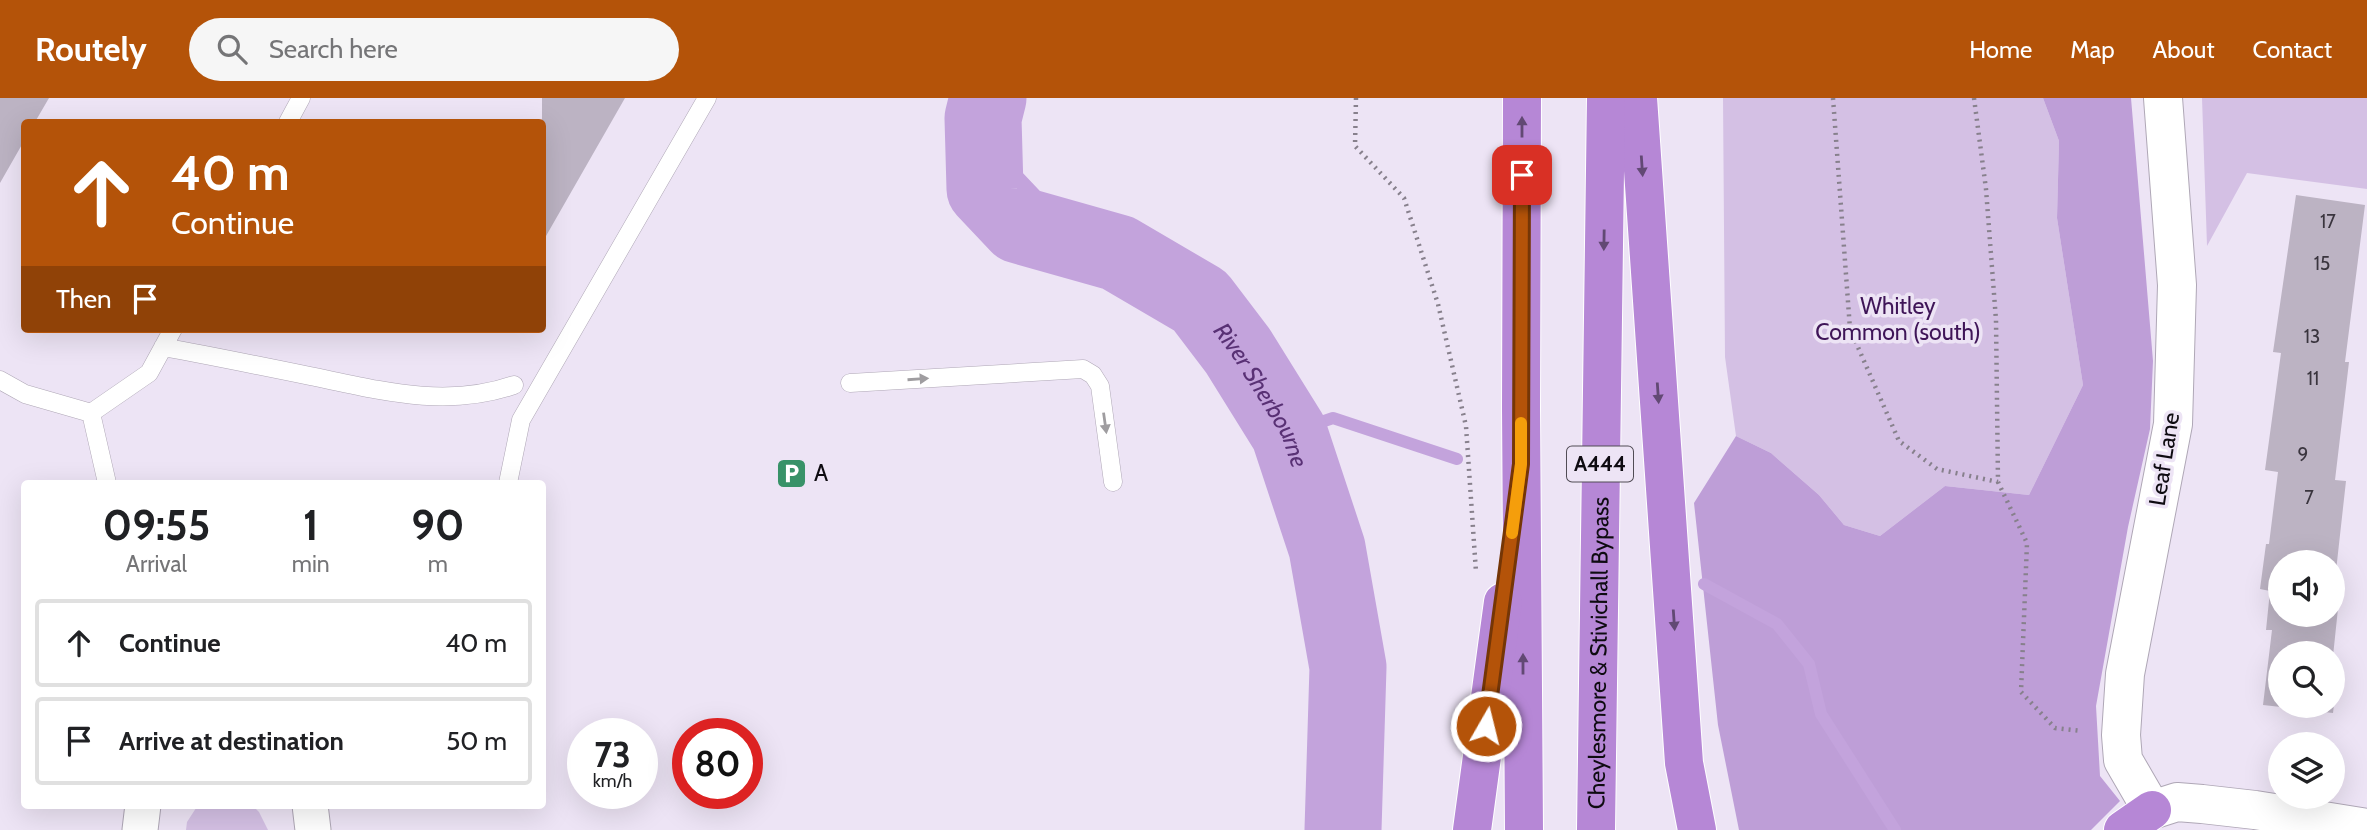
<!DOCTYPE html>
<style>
:root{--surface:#fff;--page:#f6f6f6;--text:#202124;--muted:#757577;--line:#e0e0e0;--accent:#b45309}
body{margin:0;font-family:Cabin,sans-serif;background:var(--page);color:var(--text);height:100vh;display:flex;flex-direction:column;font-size:26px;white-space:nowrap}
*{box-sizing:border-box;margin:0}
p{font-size:23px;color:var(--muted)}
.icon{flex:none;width:38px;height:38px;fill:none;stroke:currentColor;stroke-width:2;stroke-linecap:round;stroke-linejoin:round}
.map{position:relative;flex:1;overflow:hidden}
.details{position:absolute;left:21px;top:382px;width:525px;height:329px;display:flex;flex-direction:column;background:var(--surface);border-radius:7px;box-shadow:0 7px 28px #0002}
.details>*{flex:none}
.top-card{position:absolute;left:21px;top:21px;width:525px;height:214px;border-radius:7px;box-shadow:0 7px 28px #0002;background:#b45309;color:#fff;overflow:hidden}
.buttons{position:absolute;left:2268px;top:452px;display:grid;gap:14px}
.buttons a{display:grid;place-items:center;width:77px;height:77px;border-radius:50%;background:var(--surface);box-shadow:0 7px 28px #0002;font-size:35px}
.speed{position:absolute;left:567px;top:620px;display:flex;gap:14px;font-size:35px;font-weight:700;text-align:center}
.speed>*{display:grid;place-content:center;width:91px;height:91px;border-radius:50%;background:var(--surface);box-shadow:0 7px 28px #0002;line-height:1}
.speed small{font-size:18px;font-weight:400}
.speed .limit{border:10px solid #d22;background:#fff;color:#111}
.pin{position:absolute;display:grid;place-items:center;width:60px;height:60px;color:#fff;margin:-30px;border-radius:14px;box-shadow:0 4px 10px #0006}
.me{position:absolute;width:77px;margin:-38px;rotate:8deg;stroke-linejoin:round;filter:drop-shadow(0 0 5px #0008)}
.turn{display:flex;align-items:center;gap:24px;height:147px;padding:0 35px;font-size:32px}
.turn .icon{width:91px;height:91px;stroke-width:2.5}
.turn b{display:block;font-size:49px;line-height:60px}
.then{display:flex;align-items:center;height:66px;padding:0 35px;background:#0003;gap:14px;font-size:26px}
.eta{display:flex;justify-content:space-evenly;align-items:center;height:119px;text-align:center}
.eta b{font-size:42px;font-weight:700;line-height:49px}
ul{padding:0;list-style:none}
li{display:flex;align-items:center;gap:21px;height:88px;margin:0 14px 10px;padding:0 21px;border:4px solid var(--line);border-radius:7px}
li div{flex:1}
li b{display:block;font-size:26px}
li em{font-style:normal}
header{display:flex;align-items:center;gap:42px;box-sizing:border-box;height:98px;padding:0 35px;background:var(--accent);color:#fff}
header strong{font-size:33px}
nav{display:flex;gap:38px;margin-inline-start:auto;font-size:24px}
.search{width:490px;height:63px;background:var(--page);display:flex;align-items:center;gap:18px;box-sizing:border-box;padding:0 24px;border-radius:38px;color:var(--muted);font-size:26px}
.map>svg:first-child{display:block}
.green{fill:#d4c0e4}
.forest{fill:#be9ed7}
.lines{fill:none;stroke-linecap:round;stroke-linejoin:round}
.stream{stroke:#c3a3dc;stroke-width:12}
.river{stroke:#c3a3dc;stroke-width:77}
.building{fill:#bcb3c3;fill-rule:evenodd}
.service-casing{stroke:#afa7b6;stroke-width:19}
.minor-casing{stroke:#afa7b6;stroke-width:37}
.tertiary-casing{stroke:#afa7b6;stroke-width:40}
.trunk-casing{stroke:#fff;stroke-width:40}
.path{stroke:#87808c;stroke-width:4.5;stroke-dasharray:2 5;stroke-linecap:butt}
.service{stroke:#fff;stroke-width:18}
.minor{stroke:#fff;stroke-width:35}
.tertiary{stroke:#fff;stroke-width:38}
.trunk{stroke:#b687d6;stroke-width:38}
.oneway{fill:#624974}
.oneway2{fill:#9f9da0}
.route-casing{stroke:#753606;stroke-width:18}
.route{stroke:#b45309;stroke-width:12}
.slow{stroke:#f59e0b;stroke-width:12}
.labels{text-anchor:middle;stroke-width:7;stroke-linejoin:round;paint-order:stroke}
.number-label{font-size:19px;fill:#3a353e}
.shield{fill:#ede4f5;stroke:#514c55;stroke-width:2}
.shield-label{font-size:21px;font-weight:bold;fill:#0e0b11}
.park-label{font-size:23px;fill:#3f1558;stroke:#ede4f5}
.street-label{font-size:23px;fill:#0e0b11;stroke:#ede4f5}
.poi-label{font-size:23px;fill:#0e0b11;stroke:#ede4f5;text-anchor:start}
.water-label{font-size:24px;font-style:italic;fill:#593175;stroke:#ede4f5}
</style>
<header>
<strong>Routely</strong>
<div class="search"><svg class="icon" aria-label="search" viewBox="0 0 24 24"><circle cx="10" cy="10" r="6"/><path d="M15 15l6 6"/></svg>Search here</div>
<nav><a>Home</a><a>Map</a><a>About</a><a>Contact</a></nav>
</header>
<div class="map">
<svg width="2367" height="732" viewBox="0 0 2367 732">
<rect width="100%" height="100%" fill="#ede4f5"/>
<path class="green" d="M1723,0H2043L2059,43L2057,120L2083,287L2029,397L1945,388L1880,438L1844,427L1819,397L1771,355L1736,338L1725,259Z
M2202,0H2367V91L2247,75L2207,148Z
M198,707H252L259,714L268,732H186L187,724Z"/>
<path class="forest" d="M2043,0H2131L2153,263L2150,331L2128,429L2096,608L2100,678L2120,703L2091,732H1739L1718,627L1694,405L1736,338L1771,355L1819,397L1844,427L1880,438L1945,388L2029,397L2083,287L2057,120L2059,43Z"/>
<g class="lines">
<path class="stream" d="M1289,335L1333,320L1457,361
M1704,486L1777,526L1809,566L1821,616L1895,732"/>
<path class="river" id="s1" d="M988,0L983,20L985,91L1019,127L1118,155L1200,203L1238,253L1289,335L1327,450L1348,569L1343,732"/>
</g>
<path class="building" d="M0,0H49L35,24H24V43L0,85Z
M542,0H625L542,145Z
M2296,97L2365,107L2345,264H2349L2335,382L2346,383L2333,500L2339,501L2333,558V555H2280V607H2333V573L2338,574L2333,615L2263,607L2272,532H2266L2270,493L2260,491L2266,446H2269L2278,374L2265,372L2281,255L2273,254ZM2280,464H2333V516H2280Z"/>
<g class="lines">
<defs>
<path id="service" d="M288,24L301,0
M163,249C212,258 261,268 310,278C378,292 446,311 514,287
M0,282L25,296L91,315
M850,285L1083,271L1093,277L1100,288L1113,384
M91,315L149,275L173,231
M91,315L107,385
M508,385L521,322L707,0"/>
<path id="minor" d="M310,707L313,732
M140,732L143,707"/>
<path id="tertiary" d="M2163,0L2177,187L2173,326L2125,576L2121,637L2123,662L2152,712L2177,704L2202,706L2255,712L2367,730"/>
<g id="trunk">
<path d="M1522,0L1521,310L1524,732"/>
<path d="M1638,0L1684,665L1697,732"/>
<path d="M1472,732L1503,504"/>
<path id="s2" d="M1596,732L1606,0"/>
<path d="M2123,732L2152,712"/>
</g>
</defs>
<use href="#service" class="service-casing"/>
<use href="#minor" class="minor-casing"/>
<use href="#tertiary" class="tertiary-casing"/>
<use href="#trunk" class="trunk-casing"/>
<path class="path" d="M1356,0L1355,48L1404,100L1438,206L1466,328L1476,474
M1833,0L1850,231L1899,343L1937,371L1998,384
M1974,0L1986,91L1996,222L1998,384L2027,445L2021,594L2055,630L2082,633"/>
<use href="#service" class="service"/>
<use href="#minor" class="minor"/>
<use href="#tertiary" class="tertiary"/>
<use href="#trunk" class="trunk"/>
</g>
<defs><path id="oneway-solid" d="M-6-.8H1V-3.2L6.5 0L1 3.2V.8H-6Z" transform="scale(1.75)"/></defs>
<g class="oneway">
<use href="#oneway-solid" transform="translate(1522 29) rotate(-90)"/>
<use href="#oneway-solid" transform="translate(1642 68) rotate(86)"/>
<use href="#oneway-solid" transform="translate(1604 142) rotate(91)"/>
<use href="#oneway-solid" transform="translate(1658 295) rotate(86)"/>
<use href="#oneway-solid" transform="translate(1674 522) rotate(86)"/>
<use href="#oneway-solid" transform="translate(1523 566) rotate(-90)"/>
</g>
<g class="oneway2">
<use href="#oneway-solid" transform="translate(918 281) rotate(-4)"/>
<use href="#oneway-solid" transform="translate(1105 325) rotate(82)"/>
</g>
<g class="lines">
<defs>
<path id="route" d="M1486,628L1521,366L1522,77"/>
</defs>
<use href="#route" class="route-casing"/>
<use href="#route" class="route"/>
<path class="slow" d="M1512,435L1521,366V325"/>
</g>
<defs>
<symbol id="parking-square" viewBox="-11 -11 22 22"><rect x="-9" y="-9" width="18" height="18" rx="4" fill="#389268" stroke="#ede4f5"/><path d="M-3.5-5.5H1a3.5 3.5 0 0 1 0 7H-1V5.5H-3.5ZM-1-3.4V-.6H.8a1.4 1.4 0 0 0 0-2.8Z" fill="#fff"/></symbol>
</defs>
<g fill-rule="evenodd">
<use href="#parking-square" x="774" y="358" width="35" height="35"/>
</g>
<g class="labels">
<g class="number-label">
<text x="2328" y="130">17</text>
<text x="2322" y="172">15</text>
<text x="2312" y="245">13</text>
<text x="2313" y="287">11</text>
<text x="2303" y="363">9</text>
<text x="2309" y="406">7</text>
</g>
<rect class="shield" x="1567" y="348.5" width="66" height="35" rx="5"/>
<g class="shield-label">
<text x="1600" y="373">A444</text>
</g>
<g class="park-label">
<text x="1898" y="216">Whitley<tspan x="1898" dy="26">Common (south)</tspan></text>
</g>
<g class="street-label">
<text transform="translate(2164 361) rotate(-81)" y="8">Leaf Lane</text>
<text dy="8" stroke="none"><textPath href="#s2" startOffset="177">Cheylesmore &amp; Stivichall Bypass</textPath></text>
</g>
<g class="poi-label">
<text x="814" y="383">A</text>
</g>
<g class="water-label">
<text dy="8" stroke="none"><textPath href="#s1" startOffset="452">River Sherbourne</textPath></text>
</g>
</g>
</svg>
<div class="buttons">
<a><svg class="icon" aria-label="sound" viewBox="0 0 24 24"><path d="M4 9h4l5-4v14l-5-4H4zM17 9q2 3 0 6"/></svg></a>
<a><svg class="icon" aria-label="search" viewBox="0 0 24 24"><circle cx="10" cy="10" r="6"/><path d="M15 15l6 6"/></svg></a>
<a><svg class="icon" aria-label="layers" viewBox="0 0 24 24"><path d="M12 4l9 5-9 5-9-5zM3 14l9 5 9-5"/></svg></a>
</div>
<div class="speed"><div>73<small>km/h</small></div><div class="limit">80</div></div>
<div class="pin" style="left:1522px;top:77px;background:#d93025"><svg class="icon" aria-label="arrive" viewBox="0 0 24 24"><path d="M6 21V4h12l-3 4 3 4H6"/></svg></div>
<svg class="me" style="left:1486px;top:628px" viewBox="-20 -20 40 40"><circle r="17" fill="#b45309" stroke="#fff" stroke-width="3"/><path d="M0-11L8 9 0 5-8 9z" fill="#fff"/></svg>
<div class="top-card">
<div class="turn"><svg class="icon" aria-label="ahead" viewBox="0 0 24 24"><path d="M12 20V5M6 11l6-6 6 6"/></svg><div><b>40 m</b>Continue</div></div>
<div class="then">Then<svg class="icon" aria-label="arrive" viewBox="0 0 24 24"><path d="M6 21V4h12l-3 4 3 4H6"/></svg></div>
</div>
<section class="details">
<div class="eta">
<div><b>09:55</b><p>Arrival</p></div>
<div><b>1</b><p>min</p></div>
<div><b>90</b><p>m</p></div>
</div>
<ul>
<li><svg class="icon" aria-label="ahead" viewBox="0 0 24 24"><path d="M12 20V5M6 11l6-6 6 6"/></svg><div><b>Continue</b></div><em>40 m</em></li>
<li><svg class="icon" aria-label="arrive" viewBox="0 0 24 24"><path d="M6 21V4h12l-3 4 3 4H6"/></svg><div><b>Arrive at destination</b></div><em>50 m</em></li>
</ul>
</section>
</div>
